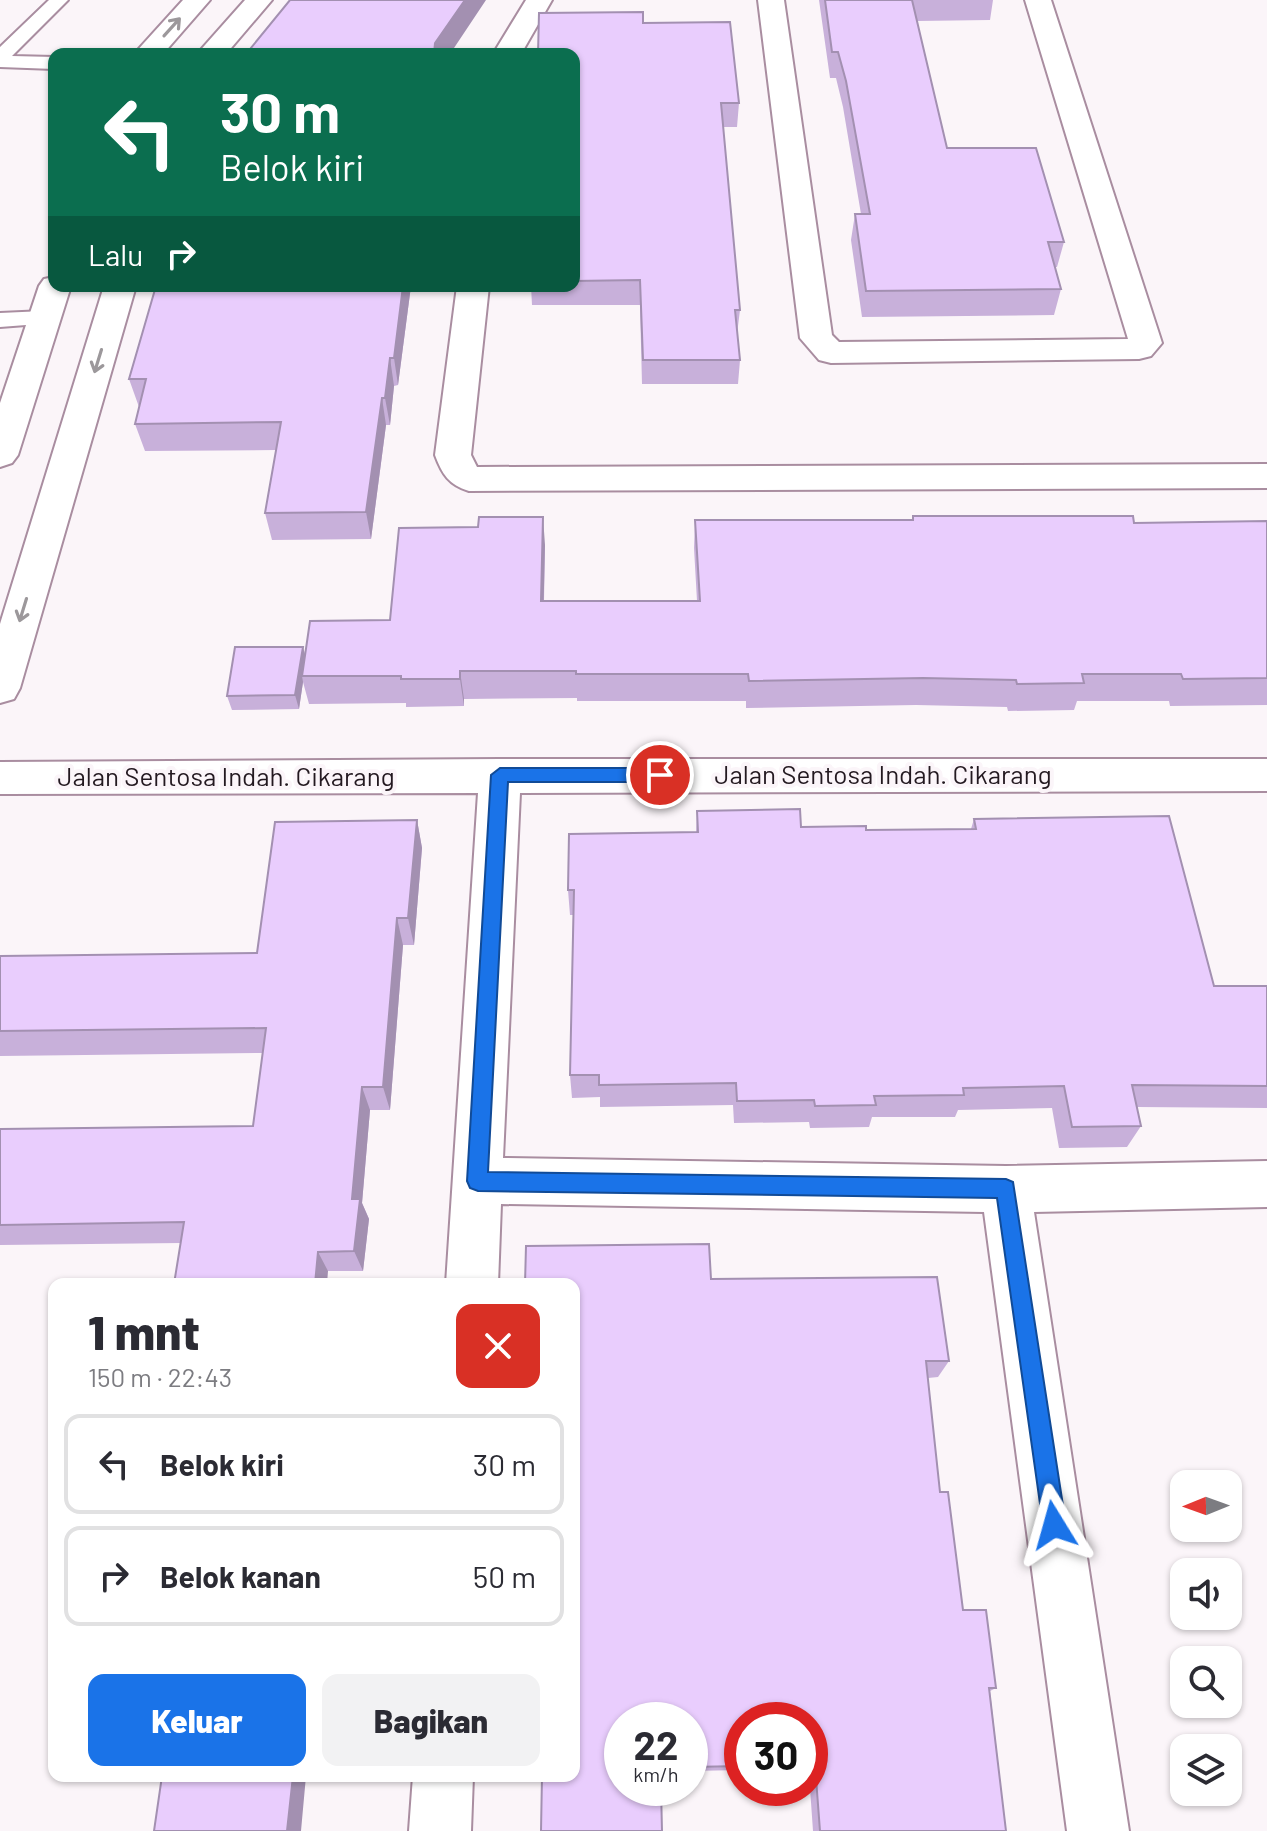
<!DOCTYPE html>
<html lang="id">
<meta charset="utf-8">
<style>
:root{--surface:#fff;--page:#f2f2f3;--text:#2b2b33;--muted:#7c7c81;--line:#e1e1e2;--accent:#1a73e8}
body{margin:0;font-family:Barlow,sans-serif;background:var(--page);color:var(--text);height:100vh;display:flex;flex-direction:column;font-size:30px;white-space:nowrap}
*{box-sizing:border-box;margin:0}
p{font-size:26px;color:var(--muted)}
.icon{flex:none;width:44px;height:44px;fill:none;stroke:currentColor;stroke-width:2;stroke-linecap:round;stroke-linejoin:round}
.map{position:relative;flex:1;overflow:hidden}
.details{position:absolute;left:48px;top:1278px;width:532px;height:504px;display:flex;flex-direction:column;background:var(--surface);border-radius:16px;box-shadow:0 2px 6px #0004}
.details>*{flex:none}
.top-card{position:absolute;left:48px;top:48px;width:532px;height:244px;border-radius:16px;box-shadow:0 2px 6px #0004;background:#0b6e4f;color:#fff;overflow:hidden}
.needle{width:52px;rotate:269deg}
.tools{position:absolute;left:1170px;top:1470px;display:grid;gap:16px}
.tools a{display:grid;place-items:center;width:72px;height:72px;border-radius:16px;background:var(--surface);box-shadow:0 2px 6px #0004;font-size:40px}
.speed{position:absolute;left:604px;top:1702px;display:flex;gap:16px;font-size:40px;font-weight:700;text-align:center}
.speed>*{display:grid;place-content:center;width:104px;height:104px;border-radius:50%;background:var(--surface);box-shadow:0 2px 6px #0004;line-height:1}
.speed small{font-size:20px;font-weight:400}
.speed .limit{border:12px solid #d22;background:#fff;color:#111}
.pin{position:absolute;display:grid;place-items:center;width:68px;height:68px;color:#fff;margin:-34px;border:4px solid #fff;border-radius:50%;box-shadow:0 2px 8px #0007}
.me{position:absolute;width:88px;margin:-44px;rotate:352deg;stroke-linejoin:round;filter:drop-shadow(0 0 6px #0008)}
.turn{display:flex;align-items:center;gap:28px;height:168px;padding:0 40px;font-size:36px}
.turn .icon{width:104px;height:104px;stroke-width:2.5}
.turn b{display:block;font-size:56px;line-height:68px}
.then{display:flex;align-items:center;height:76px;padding:0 40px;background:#0003;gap:16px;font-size:30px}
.round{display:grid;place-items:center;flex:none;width:84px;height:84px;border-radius:16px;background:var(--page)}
.overview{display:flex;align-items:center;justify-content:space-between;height:136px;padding:0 40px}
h1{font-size:48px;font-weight:800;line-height:60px}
.button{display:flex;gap:16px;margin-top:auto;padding:16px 40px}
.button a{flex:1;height:92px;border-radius:16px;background:var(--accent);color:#fff;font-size:32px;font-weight:800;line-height:92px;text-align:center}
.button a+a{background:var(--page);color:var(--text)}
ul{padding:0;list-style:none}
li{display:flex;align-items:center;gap:24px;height:100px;margin:0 16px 12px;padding:0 24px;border:4px solid var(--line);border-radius:16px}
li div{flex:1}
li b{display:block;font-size:30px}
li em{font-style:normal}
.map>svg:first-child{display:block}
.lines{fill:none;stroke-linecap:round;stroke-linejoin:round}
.service-casing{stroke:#a98da0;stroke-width:4}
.minor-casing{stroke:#a98da0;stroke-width:4}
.service{fill:#fff;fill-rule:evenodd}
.minor{fill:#fff;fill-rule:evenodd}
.wall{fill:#c8b0da}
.shaded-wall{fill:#a390b1}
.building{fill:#e9cdfd;stroke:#a390b1;stroke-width:2}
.oneway{stroke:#9c989b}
.route{fill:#1a73e8;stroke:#114b97;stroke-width:2}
.labels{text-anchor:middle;stroke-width:8;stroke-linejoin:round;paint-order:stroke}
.street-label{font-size:26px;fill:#231920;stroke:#fbf5f9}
</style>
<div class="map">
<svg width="1267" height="1831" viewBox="0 0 1267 1831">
<rect width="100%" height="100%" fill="#fbf5f9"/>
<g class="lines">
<defs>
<path id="service" d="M49,0H68L12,56L54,57V69L0,67V47Z
M44,311L52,313L55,318L52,323L0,327V313Z"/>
<path id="minor" d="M183,0H210L163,54H134Z
M245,0H272L226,54H197Z
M526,0H552L521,54H493Z
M758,0H784L832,335L839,342L1128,339L1025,0H1051L1162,343L1151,356L1139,359L831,363L819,360L800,338Z
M54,277V286H71L18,455L12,463L0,467V403L39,286L44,279Z
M104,286H136L20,688L14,699L0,703V624Z
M457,286H489L471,455L477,467L1267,464V488L469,491C449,485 442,474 435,455Z
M500,759H1267V791L520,793L503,1158L1006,1166L1267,1161V1207L1034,1212L1129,1831H1067L984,1212L501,1204L498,1284H446L478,793L0,794V762Z
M413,1776H473L471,1831H409Z"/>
</defs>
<use href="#service" class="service-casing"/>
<use href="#minor" class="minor-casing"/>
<use href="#service" class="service"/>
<use href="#minor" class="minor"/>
</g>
<path class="wall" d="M819,0H993L990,20L917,21L947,148L1064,242L1057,267H1055L1061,289L1054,315L862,317L851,240L855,214H861L843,107L836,78H830Z
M643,23L739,103L737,127H723L740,310L737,334L740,360L738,384H642L640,305H532L531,286H574V54Z
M411,286L398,385L394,386L390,425H386L371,539L272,540L265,513L276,450L145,451L135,424L139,407L129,379Z
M913,516L1134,523L1267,521V705L1170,706L1169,701H1077L1074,710L1008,711L1007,707L916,705L746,708V701H577V698L464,699V706L406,707V703L309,704L303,682L299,709L232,710L227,696L305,655L390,620L545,545L544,601H697L694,548L695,520H912Z
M697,811L801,827L866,830L971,829L974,819L1214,986H1267V1108L1137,1107L1141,1126L1127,1147L1059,1148L1052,1108L958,1110L955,1117H872L869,1127L810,1128L809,1122L734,1123L733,1105L600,1107V1097L572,1098L570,1075L573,915H570L568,890L696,832Z
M417,820L422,848L414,945H403L390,1110H370L362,1203L369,1219L363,1271H328L181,1243L0,1245V1129L253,1126L263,1053L0,1056V956L257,953Z
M711,1279L949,1361L938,1377L928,1378L940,1492L963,1610L996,1688L990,1691L1006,1831H813L810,1788V1720H742V1770L690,1771V1720Z"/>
<path class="shaded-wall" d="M465,0H486L450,54H434L435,43Z
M403,286H411L398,385L394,358Z
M390,358L394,386L390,425L385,398Z
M382,398L386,425L371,539L366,512Z
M543,517L545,545L543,629L541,601Z
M303,647L307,661L302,676L303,682L299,709L295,695Z
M460,671L464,699V706L460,679Z
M417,820L422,848L414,945L408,918Z
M397,918L403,945L390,1110L383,1087Z
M362,1087L370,1110L362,1203L369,1219L363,1271L354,1251L352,1199Z
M318,1252L328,1271L327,1284H315Z
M293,1776H306L301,1831H287Z"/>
<path class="building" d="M290,0H465L435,43L434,54H246Z
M825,0H912L947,148H1036L1064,242H1048L1061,289L866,291L855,214H870L846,81L838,52H832Z
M643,12V23L730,22L739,103H721L740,310H735L740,360H643L640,280L574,281V54H538L539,13Z
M156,286H403L394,358H390L385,398H382L366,512L265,513L281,422L135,424L146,379H129Z
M913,516H1133L1134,523L1267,521V678L1183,679L1181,674H1082L1084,683L1017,684L1016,680L923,678L749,681L748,674H576V671H460V679H401V676H302L310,621L390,620L399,528L478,527L479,517H543L541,601H700L695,520H913Z
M235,647H303L295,695L227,696Z
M800,809L801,827L866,826V830L976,829L974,819L1169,816L1214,986H1267V1086L1132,1085L1141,1126L1072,1127L1064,1086L963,1088L964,1095L874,1096L876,1105L815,1106L814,1100L737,1101L736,1083L599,1085V1075H570L574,890H568L569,834L698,832L697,811Z
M417,820L408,918H397L383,1087H362L352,1199H360L354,1251L318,1252L315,1284H174L184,1222L0,1225V1129L253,1126L266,1028L0,1031V956L257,953L275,822Z
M709,1244L711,1279L937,1277L949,1361H926L940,1492H948L963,1610H986L996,1688H989L1006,1831H820L815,1765H810V1720H742V1766L690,1767V1720H622V1788H661L662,1831H541L542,1776H574V1284H525L526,1246Z
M162,1776H293L287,1831H154Z"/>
<defs><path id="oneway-shaft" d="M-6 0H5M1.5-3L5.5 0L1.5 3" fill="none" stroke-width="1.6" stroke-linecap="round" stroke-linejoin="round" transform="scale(2)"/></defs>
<g class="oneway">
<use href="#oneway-shaft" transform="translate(172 27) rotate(-48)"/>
<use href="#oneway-shaft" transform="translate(98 361) rotate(107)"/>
<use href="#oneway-shaft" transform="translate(23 610) rotate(107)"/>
</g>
<path class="route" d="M500,768H660L668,775L660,782H508L488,1172L1006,1179L1013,1182L1066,1525L1063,1533L1054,1537L1046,1533L1043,1525L997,1198L478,1191L470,1188L467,1181L491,775Z"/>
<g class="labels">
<g class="street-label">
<text x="883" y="784">Jalan Sentosa Indah. Cikarang</text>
<text x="226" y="786">Jalan Sentosa Indah. Cikarang</text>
</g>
</g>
</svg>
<div class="tools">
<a><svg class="needle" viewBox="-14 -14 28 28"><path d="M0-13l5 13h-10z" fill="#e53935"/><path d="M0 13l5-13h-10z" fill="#7c7c81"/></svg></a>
<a><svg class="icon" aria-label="sound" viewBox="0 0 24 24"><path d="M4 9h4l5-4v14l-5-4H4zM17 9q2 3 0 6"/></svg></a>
<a><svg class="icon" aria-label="search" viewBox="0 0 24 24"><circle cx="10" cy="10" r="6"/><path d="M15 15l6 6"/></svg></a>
<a><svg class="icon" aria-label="layers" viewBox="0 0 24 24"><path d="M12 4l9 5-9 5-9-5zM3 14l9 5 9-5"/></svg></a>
</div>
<div class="speed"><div>22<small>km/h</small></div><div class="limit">30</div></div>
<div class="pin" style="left:660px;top:775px;background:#d93025"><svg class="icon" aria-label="arrive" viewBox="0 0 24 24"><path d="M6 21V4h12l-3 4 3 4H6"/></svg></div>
<svg class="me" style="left:1054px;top:1525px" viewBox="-20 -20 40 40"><path d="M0-17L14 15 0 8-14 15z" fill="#1a73e8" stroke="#fff" stroke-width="4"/></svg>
<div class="top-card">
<div class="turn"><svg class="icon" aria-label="left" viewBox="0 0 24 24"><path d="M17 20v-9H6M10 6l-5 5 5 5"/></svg><div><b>30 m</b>Belok kiri</div></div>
<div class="then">Lalu<svg class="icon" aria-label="right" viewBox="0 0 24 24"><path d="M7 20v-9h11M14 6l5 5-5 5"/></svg></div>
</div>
<section class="details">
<div class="overview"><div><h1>1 mnt</h1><p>150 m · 22:43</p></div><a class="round" style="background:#d93025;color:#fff"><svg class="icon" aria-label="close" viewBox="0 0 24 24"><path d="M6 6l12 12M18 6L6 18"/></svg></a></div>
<ul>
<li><svg class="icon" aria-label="left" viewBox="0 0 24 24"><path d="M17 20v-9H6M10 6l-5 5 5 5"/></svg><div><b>Belok kiri</b></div><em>30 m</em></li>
<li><svg class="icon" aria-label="right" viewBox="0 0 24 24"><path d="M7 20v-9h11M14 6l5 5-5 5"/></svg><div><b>Belok kanan</b></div><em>50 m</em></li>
</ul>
<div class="button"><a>Keluar</a><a>Bagikan</a></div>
</section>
</div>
